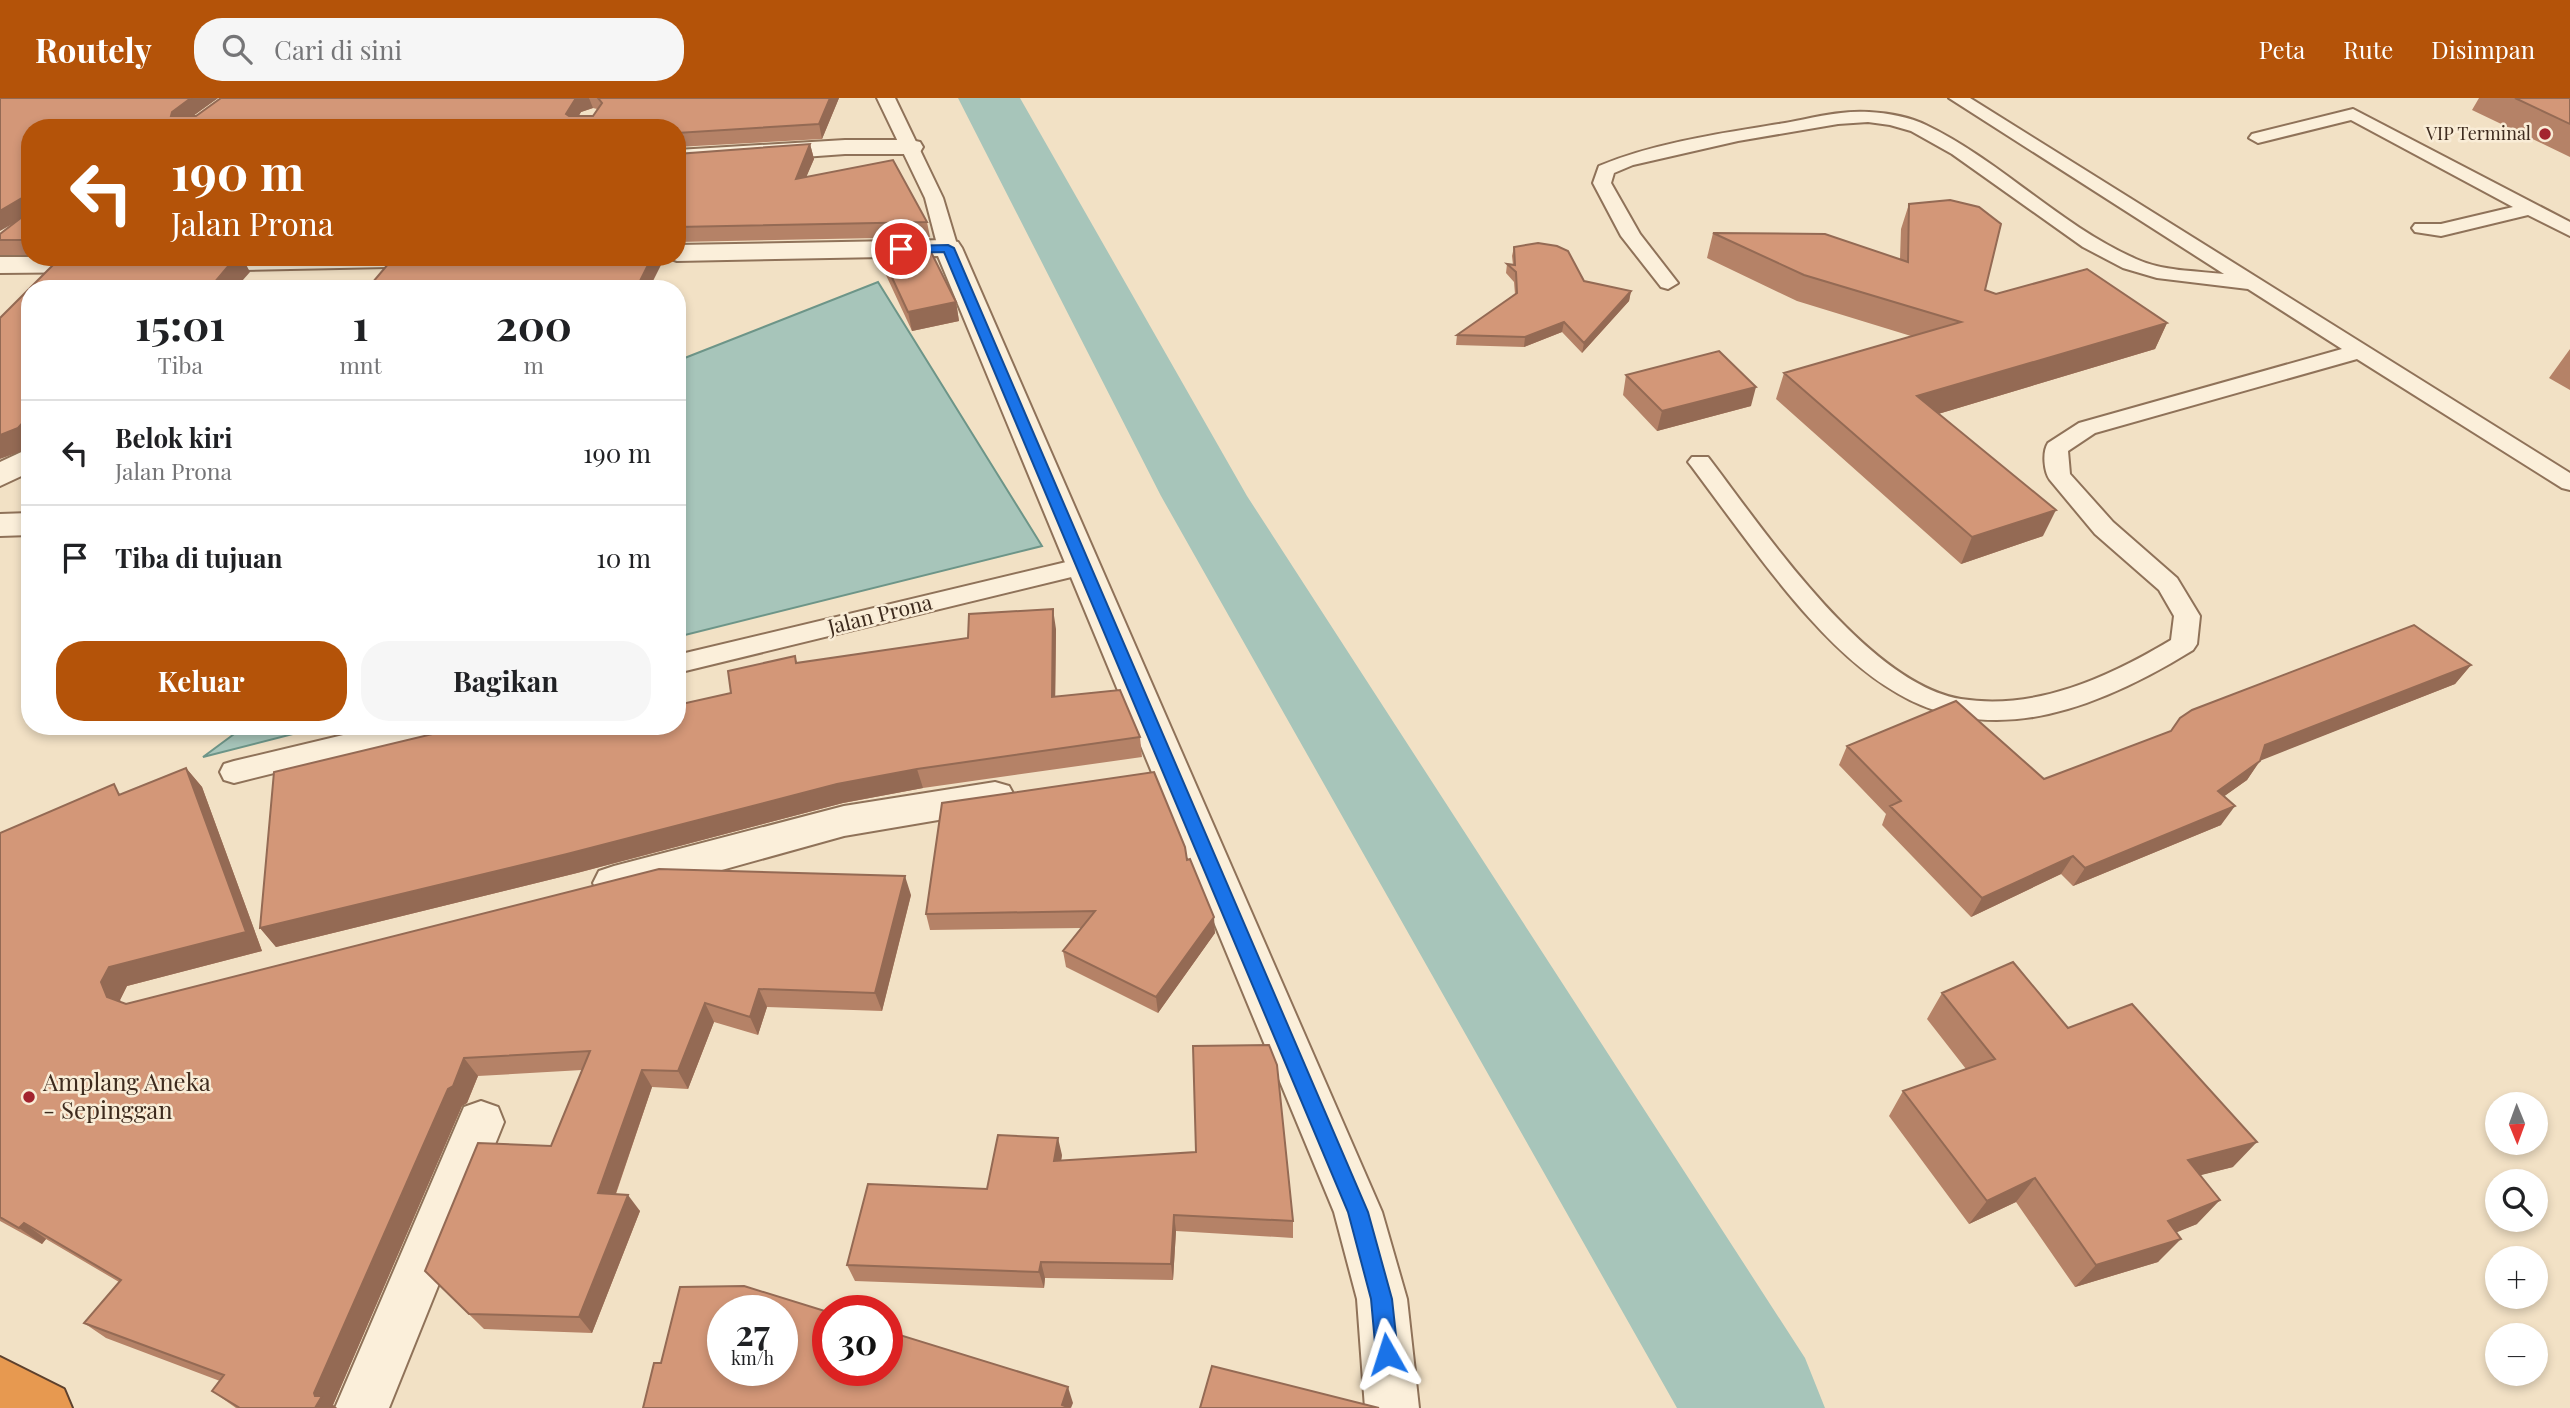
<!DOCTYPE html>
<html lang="id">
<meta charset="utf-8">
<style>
:root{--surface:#fff;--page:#f6f6f6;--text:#202124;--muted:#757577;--line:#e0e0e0;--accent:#b45309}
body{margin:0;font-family:"Playfair Display",serif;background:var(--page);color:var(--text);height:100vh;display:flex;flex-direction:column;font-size:26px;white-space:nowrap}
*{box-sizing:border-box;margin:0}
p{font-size:23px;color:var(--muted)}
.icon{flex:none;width:38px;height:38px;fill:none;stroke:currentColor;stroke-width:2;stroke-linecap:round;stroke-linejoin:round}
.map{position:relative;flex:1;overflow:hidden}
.sheet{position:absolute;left:21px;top:182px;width:665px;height:455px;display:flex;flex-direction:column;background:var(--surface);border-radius:28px;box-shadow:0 4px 10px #0003}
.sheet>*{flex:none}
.banner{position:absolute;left:21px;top:21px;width:665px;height:147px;border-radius:28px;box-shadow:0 4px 10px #0003;background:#b45309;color:#fff;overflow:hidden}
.needle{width:46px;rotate:179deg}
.fabs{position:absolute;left:2485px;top:994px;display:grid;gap:14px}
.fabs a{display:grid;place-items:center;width:63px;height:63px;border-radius:50%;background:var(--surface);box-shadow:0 4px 10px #0003;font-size:35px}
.speed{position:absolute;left:707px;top:1197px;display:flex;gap:14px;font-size:35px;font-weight:700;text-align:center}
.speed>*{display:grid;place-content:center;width:91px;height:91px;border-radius:50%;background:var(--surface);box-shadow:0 4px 10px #0003;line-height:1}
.speed small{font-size:18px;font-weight:400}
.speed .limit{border:10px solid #d22;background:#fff;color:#111}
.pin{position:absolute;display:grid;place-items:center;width:60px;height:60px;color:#fff;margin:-30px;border:4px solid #fff;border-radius:50%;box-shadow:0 2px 7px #0007}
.me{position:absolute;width:77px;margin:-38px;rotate:354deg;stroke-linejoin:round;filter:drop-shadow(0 0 5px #0008)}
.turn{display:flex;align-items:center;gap:24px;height:147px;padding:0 35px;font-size:32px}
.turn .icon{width:91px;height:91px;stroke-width:2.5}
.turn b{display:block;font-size:49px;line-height:60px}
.eta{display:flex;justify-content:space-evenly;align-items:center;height:119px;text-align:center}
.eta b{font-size:42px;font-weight:700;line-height:49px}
.cta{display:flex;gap:14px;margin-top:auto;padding:14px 35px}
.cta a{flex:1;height:80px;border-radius:28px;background:var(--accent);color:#fff;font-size:28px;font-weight:700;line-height:80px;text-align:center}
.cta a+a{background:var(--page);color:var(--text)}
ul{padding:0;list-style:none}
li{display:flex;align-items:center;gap:21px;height:105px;padding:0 35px;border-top:2px solid var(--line)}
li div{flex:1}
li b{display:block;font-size:26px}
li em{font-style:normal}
header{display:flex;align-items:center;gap:42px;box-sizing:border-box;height:98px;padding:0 35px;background:var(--accent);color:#fff}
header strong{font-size:33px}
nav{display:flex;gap:38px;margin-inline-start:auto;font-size:24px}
.search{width:490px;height:63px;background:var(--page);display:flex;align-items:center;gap:18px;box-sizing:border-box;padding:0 24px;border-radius:28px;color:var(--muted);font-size:26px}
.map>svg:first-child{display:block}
.water{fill:#a7c5ba;stroke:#6d9588;stroke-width:2}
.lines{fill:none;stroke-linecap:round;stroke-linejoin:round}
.river{fill:#a7c5ba;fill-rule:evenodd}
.lane-casing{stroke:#8f7259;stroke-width:4}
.street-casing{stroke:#8f7259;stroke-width:4}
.highway-casing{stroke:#5d402d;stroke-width:4}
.lane{fill:#fbefda;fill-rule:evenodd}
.street{fill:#fbefda;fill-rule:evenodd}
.highway{fill:#e79950;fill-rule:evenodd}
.wall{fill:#b58267;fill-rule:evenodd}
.shaded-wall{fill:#946a54}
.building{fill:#d39778;stroke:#946a54;stroke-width:2;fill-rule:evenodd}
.route{fill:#1a73e8;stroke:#114b97;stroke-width:2}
.poi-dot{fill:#a3242f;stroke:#f9ecd6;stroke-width:2.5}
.labels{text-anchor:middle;stroke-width:5;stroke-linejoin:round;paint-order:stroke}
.far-poi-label{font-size:18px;fill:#3e2b1e;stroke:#f9ecd6;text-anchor:end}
.street-label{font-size:21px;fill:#3e2b1e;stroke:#f9ecd6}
.near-poi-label{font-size:24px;fill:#3e2b1e;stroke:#f9ecd6;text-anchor:start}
</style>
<header>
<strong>Routely</strong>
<div class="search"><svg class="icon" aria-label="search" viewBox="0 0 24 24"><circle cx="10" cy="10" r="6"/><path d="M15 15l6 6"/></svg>Cari di sini</div>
<nav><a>Peta</a><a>Rute</a><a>Disimpan</a></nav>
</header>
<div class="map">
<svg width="2570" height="1310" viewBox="0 0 2570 1310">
<rect width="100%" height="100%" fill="#f2e1c5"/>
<path class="water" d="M878,184L1042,448L677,539V263Z
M245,628H324L203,659Z"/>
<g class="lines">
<path class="river" d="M958,0H1020L1247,398L1805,1260L1825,1310H1677L1161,398Z"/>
<defs>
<path id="lane" d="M877,0H895L943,100L958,150L955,154L948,156L938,150L925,100Z
M1949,0H1970L2570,375V392L2562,390L2357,261L2095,335L2068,353L2070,376L2113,424L2177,480L2200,518L2197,546L2193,552C1931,714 1842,571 1692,369L1688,364L1692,359H1708C1764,432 1866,585 1961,601C2036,613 2109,579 2171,542L2174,518L2159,492L2095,436L2050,382C2044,374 2042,354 2048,345L2079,325L2342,251L2248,191L2157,180L2123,170L2083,149L1952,56L1911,33L1890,27L1868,24L1838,26L1738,43L1633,67L1614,75L1611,85L1640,136L1678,185L1668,191L1661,189L1621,138L1593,85L1599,68C1657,44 1724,35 1785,25C1812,20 1841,12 1869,14C1887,15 1910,19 1926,27C2001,63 2059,127 2136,161C2162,173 2195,173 2224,176Z
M2353,11L2570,124V138L2528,117L2441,138L2415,134L2412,130L2415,126H2441L2513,109L2351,22L2258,45L2249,40L2252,36Z
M1083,460L1092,462L1095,468L1092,474L677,575V557Z
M381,628H438L434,635L424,638L234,685L224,682L220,674L224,666L234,663Z"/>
<path id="street" d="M845,42H911L920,44L923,49L920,54L911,56H845L677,68V52Z
M948,142L958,144L962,150L1382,1114L1407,1201L1419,1310H1365L1357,1201L1334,1114L938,158L677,163L666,159H677V147Z
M0,159H112L120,166L116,172L106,174L0,175Z
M185,159H500L496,165L486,167L195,173L185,171L181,165Z
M30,350V374L0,388V364Z
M30,415V437L0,438V416Z
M995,684L1009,688L1015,699L1009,710L844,738L614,802L599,797L593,785L599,773L614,768L844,708Z
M481,1003L498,1009L504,1024L389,1310H335L464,1009Z"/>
<path id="highway" d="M0,1259L64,1291L72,1310H0Z"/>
</defs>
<use href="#lane" class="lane-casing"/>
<use href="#street" class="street-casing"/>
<use href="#highway" class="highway-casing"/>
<use href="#lane" class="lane"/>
<use href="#street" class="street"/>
<use href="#highway" class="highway"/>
</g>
<path class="wall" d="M0,0H218L193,18H196L221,0H839L822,41L677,49V30H30V157H0V136L17,123ZM593,10L597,11L593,18H578L581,14Z
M2479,0H2570V59L2472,12Z
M810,46L814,61L806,79L927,124L930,139L677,144V56Z
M1909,106L1985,192L1996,196L2167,225L2155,251L1938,316L2043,438L1961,466L1776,301L1784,275L1911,238L1797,203L1707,160L1713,135L1900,161L1901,131Z
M875,143L956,204L959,223L912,233L879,162Z
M1514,149L1584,183L1631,193L1629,203L1582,255L1562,234L1524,249L1456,247L1457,237L1515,196L1514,184L1506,175L1507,166L1513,167L1512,158Z
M2570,251V292L2549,280Z
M1626,277L1751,308L1657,333L1623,297Z
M1056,531L1055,598L1140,639L1142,659L923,690L843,705L577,775L276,849L260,830L441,634L573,628V631L731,595L795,558L797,565Z
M2471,567L2455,586L2260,662L2247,682L2224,698L2221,727L2073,788L2061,776L1971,819L1882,727L1886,716L1839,667L1847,648L2044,681Z
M186,670L202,689L262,853L127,888L120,902L121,904L126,906L911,797L882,913L767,909L758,937L714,924L688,991L652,989L616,1096L640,1113L592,1235L484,1231L425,1173L551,1048L582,972L478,978L467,1005L462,1008L333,1307L337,1310H236L212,1293L220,1283L106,1240L84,1225L119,1184L46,1141L42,1146L0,1123V735L122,696Z
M1187,762L1215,835L1158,915L1066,869L1063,853L1082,830L930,832L926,816Z
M1942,895L2068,930L2233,1069L2200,1077L2197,1126L2176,1134L2158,1164L2075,1189L2016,1104L1969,1126L1889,1018L1903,993L1966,971L1927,921Z
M1196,1054L1293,1123V1140L1176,1133L1173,1182L1045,1180L1044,1190L855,1183L847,1167L987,1091L1062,1057L1061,1063Z"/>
<path class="shaded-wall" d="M191,0H218L179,28L171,18L172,14Z
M576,0H589L593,10L581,14L572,30L566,16Z
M830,0H839L822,41L819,26Z
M810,46L814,61L799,96L796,81Z
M22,100L30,116L0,133V113Z
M236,159H242L250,174L235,191H209Z
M652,159H665L649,191H636Z
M1631,193L1629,203L1582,255L1584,245Z
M956,204L959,223L912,233L908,214Z
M1564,224L1562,234L1524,249L1525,239Z
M2167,225L2155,251L1908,325L1917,298Z
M1756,289L1751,308L1657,333L1662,313Z
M26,321L30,326V350L0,361V337Z
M2056,412L2043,438L1961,466L1972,439Z
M1053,511L1056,531L1055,618L1052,599Z
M2471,567L2455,586L2252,666L2265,647Z
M566,628H573L576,652L566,633Z
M2260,663L2247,682L2205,712L2218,693Z
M186,670L202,689L262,853L127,888L120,902L126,917L107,899L101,884Z
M917,671L923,690L843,705L577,775L276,849L260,830L837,686Z
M2235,708L2221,727L2073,788L2085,770Z
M2073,758L2061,776L1971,819L1982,800Z
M905,778L911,797L882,913L875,895Z
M1214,819L1215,835L1158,915L1156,899Z
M759,891L767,909L758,937L750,919Z
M705,905L714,924L688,991L678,973Z
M464,960L478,978L467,1005L462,1008L333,1307L337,1310H315L314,1295L448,991Z
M642,972L652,989L610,1112L598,1095Z
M1058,1040L1062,1057L1058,1080L1054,1063Z
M2257,1044L2233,1069L2166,1086L2188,1062Z
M2035,1080L2016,1104L1969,1126L1987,1103Z
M628,1097L640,1113L592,1235L579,1219Z
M2220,1102L2197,1126L2146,1147L2168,1123Z
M1174,1117L1176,1133L1173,1182L1171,1166Z
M24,1125L46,1141L42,1146L19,1130Z
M2181,1141L2158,1164L2075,1189L2096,1167Z
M1041,1164L1045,1180L1044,1190L1039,1174Z
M1068,1289L1073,1305L1071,1310L1062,1307Z"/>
<path class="building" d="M0,0H191L172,14L171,18H196L221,0H576L566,16L569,18H593L602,5L598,0H830L819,26L677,35V30H30V142H0V136L22,119V100L0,113Z
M2515,0H2570V26Z
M810,46L796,81L893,62L927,124L677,129V56Z
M1950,102L1979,109L2001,126L1985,192L1996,196L2087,171L2167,225L1917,298L2056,412L1972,439L1784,275L1961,224L1804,177L1713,135L1825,136L1908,164L1909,106Z
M925,142L956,204L908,214L875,143Z
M1538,145L1557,148L1568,153L1584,183L1631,193L1584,245L1564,224L1525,239L1457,237L1517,195L1516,174L1507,166L1515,167L1514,149Z
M61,159H236L209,191H30V321H26L18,330L0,337V220Z
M394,159H652L636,191H367Z
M1719,253L1756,289L1662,313L1626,277Z
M1053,511L1052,599L1120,592L1140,639L917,671L837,686L567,756L260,830L274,674L441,634V629L444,628H566V633L586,628H677V607L731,595L728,573L795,558L796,565L968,540L969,516Z
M2414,527L2471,567L2265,647L2260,663L2218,693L2235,708L2085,770L2073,758L1982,800L1890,708L1901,703L1847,648L1956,603L2044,681L2171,633L2180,620L2192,612Z
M186,670L246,834L109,869L101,884L107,899L126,906L659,771L905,778L875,895L759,891L750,919L705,905L678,973L642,972L598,1095L628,1097L579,1219L469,1216L425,1173L478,1045L551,1048L590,953L464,960L453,988L448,991L314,1295L315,1298H322L315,1310H240L212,1293L224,1277L84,1225L121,1182L24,1125L19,1130L0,1119V735L114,686L119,697Z
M1154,674L1185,749L1187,762L1190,761L1214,819L1156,899L1063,853L1095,813L926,816L942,705Z
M2013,864L2068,930L2132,906L2257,1044L2188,1062L2220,1102L2168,1123L2181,1141L2096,1167L2035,1080L1987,1103L1903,993L1995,961L1942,895Z
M1269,947L1277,967L1293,1123L1174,1117L1171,1166L1041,1164L1039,1174L847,1167L868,1086L987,1091L998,1037L1058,1040L1054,1063L1196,1054L1193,948Z
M744,1188L828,1214V1272H887V1233L1068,1289L1062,1307L1070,1310H643L654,1265H661L680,1189ZM723,1213H782V1272H723Z
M1212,1268L1379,1310H1200Z"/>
<path class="route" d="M948,147L954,150L1368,1114L1392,1201L1398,1256L1394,1263L1387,1266L1379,1263L1376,1256L1371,1201L1348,1114L944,154L901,155L895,151L901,148Z"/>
<g class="poi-dot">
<circle cx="2545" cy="36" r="7"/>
<circle cx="29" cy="999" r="7"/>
</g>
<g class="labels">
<g class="far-poi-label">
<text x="2531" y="42">VIP Terminal</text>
</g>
<g class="street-label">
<text transform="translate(880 517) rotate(-14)" y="7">Jalan Prona</text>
</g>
<g class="near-poi-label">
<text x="43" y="993">Amplang Aneka<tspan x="43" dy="28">- Sepinggan</tspan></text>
</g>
</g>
</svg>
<div class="fabs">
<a><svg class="needle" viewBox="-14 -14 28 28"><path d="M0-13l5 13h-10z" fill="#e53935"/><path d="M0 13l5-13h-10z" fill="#757577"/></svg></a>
<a><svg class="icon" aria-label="search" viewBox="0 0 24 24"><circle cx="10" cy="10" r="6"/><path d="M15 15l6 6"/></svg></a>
<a>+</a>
<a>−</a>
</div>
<div class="speed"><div>27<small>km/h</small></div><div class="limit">30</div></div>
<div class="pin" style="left:901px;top:151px;background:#d93025"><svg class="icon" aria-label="arrive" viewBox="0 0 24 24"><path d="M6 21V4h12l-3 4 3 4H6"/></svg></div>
<svg class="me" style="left:1387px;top:1256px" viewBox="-20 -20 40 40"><path d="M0-17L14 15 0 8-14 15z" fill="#1a73e8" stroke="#fff" stroke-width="4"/></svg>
<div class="banner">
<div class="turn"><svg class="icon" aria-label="left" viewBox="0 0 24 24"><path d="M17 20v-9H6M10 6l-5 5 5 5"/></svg><div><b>190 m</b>Jalan Prona</div></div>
</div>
<section class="sheet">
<div class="eta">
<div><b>15:01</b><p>Tiba</p></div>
<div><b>1</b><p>mnt</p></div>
<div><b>200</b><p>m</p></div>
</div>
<ul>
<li><svg class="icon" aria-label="left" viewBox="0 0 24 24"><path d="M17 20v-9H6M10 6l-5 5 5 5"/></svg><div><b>Belok kiri</b><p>Jalan Prona</p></div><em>190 m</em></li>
<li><svg class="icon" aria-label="arrive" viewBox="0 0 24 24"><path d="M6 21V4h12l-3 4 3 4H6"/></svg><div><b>Tiba di tujuan</b></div><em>10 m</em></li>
</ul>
<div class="cta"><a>Keluar</a><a>Bagikan</a></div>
</section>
</div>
